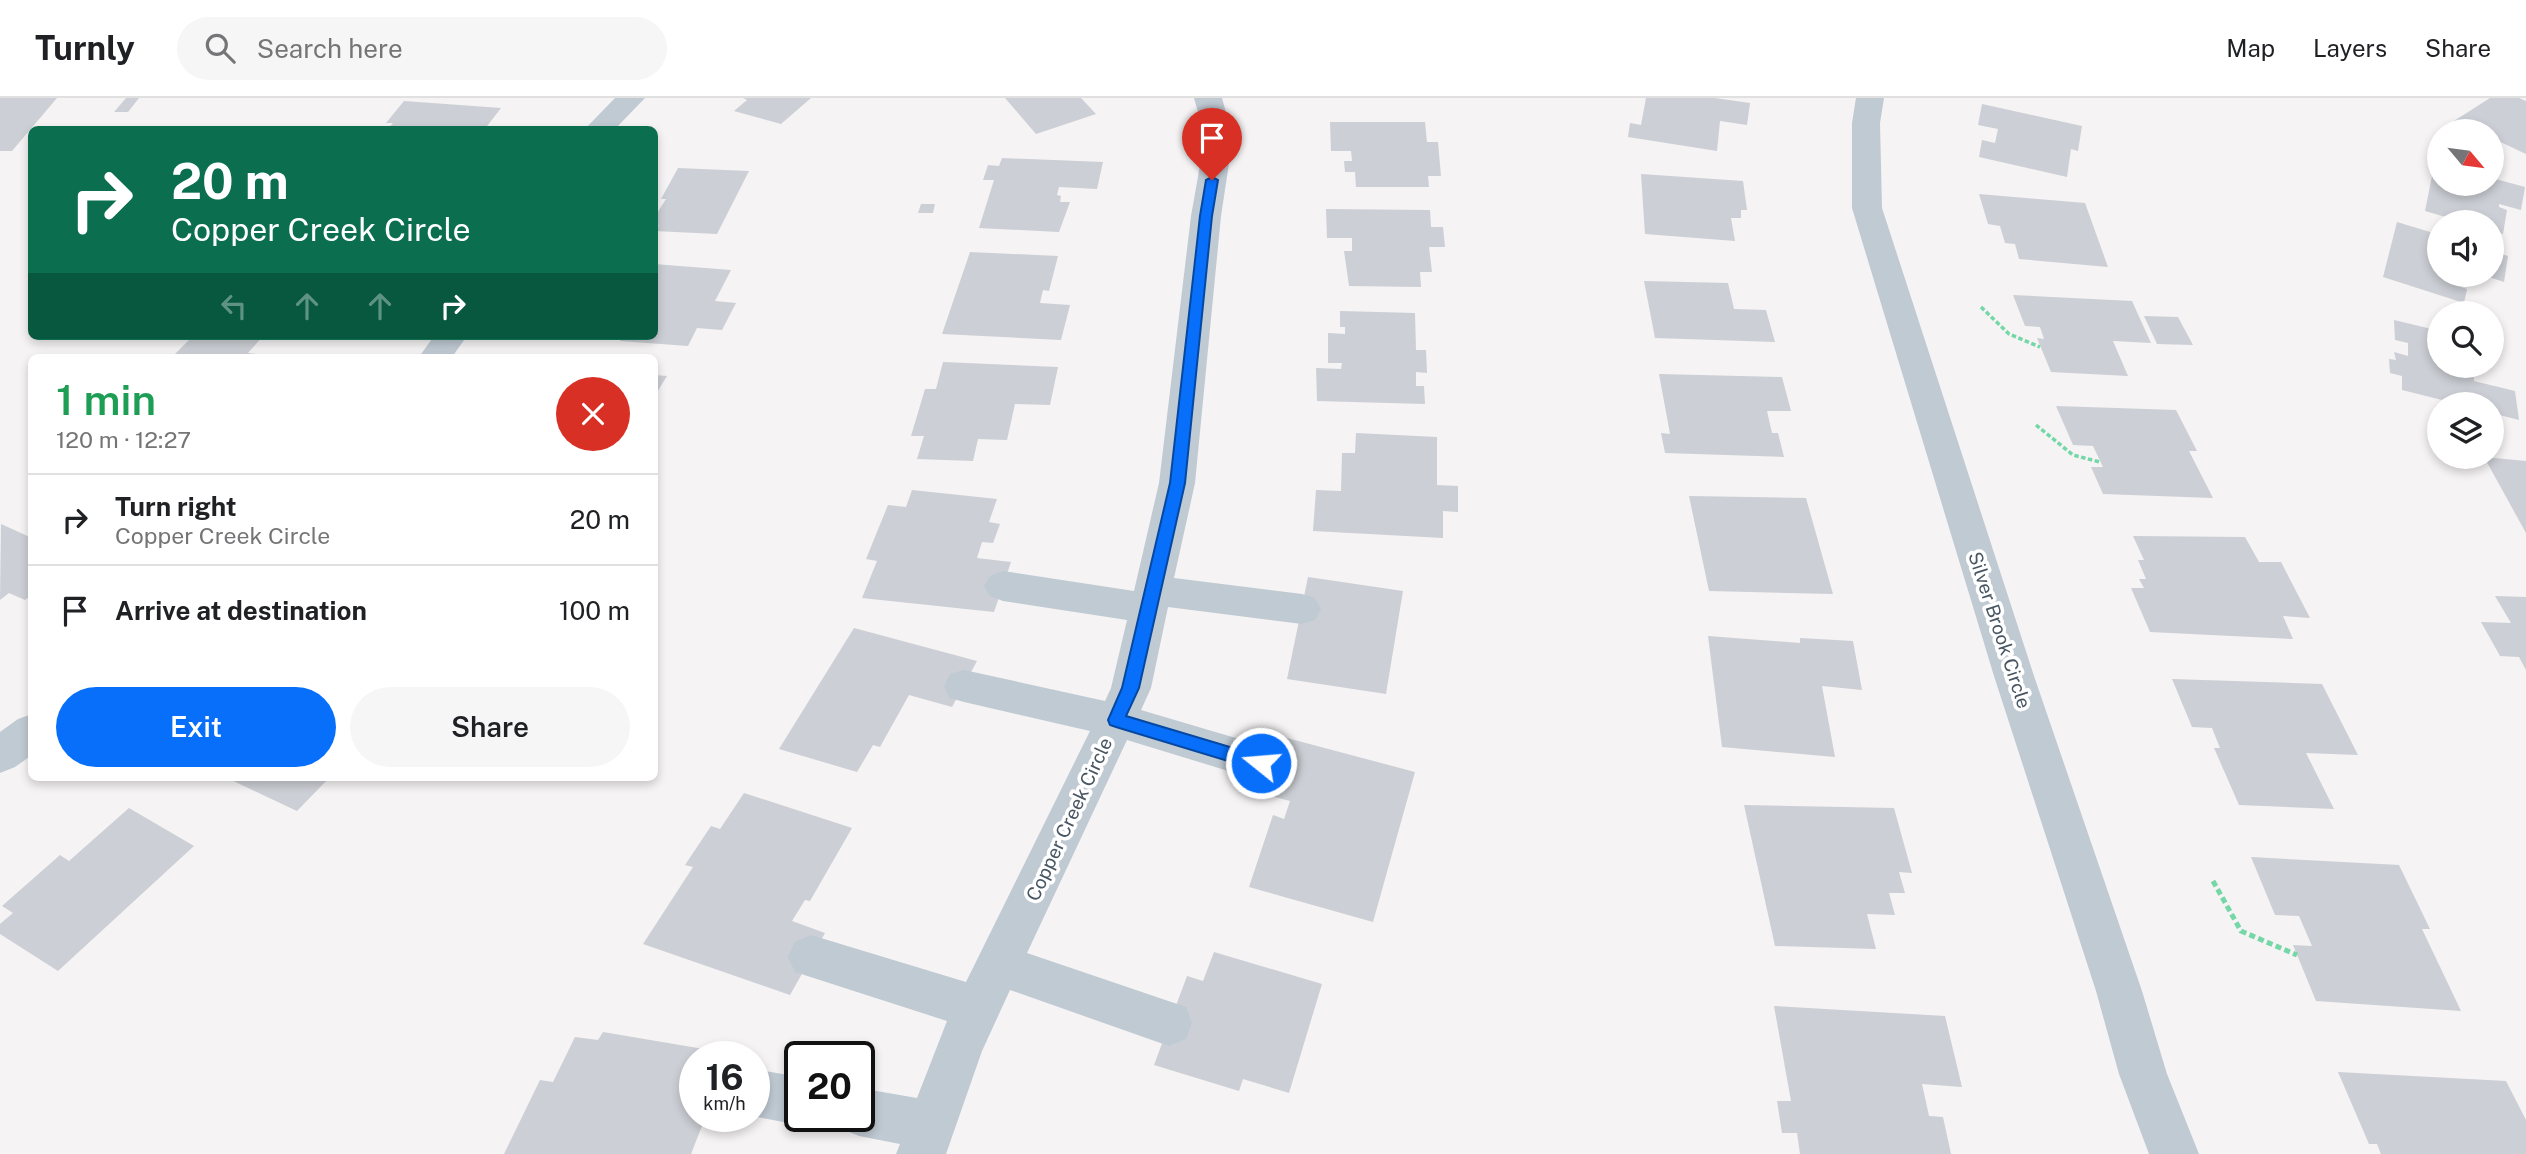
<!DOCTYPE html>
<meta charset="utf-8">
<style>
:root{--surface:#fff;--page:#f6f6f6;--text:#202124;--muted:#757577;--line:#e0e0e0;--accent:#086ffa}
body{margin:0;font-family:"Public Sans",sans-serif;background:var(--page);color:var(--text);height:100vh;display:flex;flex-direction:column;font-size:26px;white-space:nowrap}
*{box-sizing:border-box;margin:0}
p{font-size:23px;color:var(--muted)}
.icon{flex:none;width:38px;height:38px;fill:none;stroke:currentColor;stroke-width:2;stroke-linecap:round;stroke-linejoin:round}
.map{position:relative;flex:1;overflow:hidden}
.details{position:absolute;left:28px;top:256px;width:630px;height:427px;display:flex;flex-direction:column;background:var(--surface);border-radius:10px;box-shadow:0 4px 10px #0003}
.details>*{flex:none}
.guide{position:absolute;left:28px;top:28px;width:630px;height:214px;border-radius:10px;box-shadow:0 4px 10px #0003;background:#0b6e4f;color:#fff;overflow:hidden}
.needle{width:46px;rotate:119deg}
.controls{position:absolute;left:2427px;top:21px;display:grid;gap:14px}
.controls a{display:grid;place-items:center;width:77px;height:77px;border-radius:50%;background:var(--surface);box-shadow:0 4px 10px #0003;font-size:35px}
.speed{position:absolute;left:679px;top:943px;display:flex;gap:14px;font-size:35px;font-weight:700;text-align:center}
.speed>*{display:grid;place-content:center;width:91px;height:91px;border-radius:50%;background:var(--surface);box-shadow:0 4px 10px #0003;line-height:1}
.speed small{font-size:18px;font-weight:400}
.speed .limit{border:4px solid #111;border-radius:10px;background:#fff;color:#111}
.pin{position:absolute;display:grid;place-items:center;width:60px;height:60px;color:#fff;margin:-72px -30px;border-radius:50% 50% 50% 0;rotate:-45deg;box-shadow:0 0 7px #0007}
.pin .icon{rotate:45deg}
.me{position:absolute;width:77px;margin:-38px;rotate:287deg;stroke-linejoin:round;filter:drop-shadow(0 0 5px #0008)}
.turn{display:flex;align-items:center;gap:24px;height:147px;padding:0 28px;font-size:32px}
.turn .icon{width:91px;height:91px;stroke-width:2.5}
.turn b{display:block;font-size:49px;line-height:60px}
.lanes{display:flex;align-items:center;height:66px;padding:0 28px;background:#0003;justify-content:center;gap:35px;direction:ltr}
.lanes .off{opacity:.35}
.round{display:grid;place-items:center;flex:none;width:74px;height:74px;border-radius:37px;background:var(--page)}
.headline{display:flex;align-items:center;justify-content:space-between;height:119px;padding:0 28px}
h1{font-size:42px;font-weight:600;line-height:52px;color:#1e9e55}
.button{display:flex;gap:14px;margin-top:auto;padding:14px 28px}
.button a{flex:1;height:80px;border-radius:42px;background:var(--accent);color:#fff;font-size:28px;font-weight:600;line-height:80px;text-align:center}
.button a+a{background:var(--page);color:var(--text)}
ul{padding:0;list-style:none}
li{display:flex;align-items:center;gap:21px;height:91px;padding:0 28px;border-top:2px solid var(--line)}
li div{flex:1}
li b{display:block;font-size:26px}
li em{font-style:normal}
header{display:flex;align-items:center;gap:42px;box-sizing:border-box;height:98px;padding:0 35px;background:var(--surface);border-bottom:2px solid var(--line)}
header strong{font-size:33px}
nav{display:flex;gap:38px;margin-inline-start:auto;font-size:24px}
.search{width:490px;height:63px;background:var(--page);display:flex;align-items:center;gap:18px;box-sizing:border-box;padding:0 24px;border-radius:38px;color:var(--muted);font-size:26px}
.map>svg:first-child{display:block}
.building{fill:#cccfd5}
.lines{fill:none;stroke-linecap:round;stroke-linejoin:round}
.path-far1{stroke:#73d7a7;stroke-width:3.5;stroke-dasharray:4.5 2.5;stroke-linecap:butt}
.path{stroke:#73d7a7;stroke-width:5;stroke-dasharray:6 3.5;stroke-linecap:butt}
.minor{fill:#c0cad3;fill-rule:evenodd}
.route{fill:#086ffa;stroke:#0548a2;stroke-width:2}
.labels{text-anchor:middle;stroke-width:7;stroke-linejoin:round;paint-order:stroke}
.street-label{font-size:19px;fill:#485663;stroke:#fff}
</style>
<header>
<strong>Turnly</strong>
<div class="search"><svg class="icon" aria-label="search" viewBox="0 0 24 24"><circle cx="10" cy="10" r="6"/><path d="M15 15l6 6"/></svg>Search here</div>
<nav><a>Map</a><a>Layers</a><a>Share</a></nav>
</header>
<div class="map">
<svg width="2526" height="1056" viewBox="0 0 2526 1056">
<rect width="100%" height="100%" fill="#f5f3f3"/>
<path class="building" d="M0,0H57L12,53H0Z
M126,0H139L128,14H114Z
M811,0L781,26L734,13L747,2L743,0Z
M1005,0H1081L1096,16L1036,36Z
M1646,0H1715L1750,5L1747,27L1720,23L1717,53L1628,39L1630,25L1641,27Z
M2490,0H2519L2526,3V56L2492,40V33H2477L2454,23Z
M404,3L501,10L484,32H387L393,25H386Z
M1982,6L2082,28L2078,53L2071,51L2067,79L1979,59L1982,42L1995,45L1998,31L1978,27Z
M1330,24H1425L1427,44H1438L1441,78H1428L1429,89H1356L1355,74H1345L1344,63H1352L1351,53H1331Z
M1002,60L1103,64L1097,91L1059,89L1057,97L1061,98L1060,104H1070L1059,134L979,130L994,82H983L988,67L999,68Z
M2435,63L2440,65V86H2492V80L2525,89L2521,112L2499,106V109L2507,112L2503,136L2492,133V124H2463L2425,113Z
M678,70L749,73L717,136L655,133L659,127L654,126V120L666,101H661Z
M1641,76L1743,83L1747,112H1741V120H1731L1735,143L1645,136Z
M1979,96L2085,105L2108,169L2019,161L2015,146L2005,145L2000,128L1988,126Z
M921,106H935L933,115H918Z
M1326,111L1430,112L1431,129H1443L1445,149H1429L1432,174H1420L1421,189L1349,188L1344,153H1352V140H1327Z
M2397,124L2440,137V177H2460L2458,188L2467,191L2464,205L2383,179Z
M2492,153L2508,158L2504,184L2483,177H2492Z
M970,154L1058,158L1049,193L1043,192L1040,205L1070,207L1061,242L942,236Z
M654,166L731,172L715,203L736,205L722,232L697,230L688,248L620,243L623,238H654Z
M1644,183L1728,185L1734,211L1766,212L1775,244L1655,240Z
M2013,197L2132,203L2151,245L2113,243L2128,278L2051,274L2037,240L2044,241L2040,229L2025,228Z
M1340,213L1415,215L1416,252H1426L1427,275L1416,274V288H1424L1425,306L1317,303L1316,270L1341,271L1342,265H1328V235L1345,236V229H1340Z
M2144,218L2178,219L2193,247L2157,246Z
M2394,222L2440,233V268L2473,269L2474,283L2515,293L2519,322L2492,315V306H2458L2402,292V278L2390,275L2389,261L2396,262L2394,254L2408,258V245L2395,242Z
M193,238H263L248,255L256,256L254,259H172Z
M943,264L1058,269L1050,307L1015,306L1007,342L978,341L973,363L917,361L924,338H911L925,291H936Z
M1659,276L1782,279L1791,313H1767L1772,335H1778L1784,359L1665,355L1661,335L1670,336Z
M654,277L667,278L654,299Z
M2056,308L2176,312L2197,353H2189L2213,400L2103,396L2091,369H2103L2093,348L2073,347Z
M1356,335L1437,339V387L1458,388V414L1443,413V440L1313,433L1316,392L1341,393L1342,355H1355Z
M2484,359L2526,363V435Z
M912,392L997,401L989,424L1000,426L993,445L982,444L977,460L1011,464L994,514L862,500L877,463L866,461L888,407L906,409Z
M1689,398L1806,400L1833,496L1709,493Z
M1,426L32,440V497L25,502L9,495L0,502Z
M2133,438L2245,439L2259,464H2281L2310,520L2283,518L2293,541L2150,534L2131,490H2144L2139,481H2146L2138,462H2144Z
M1308,479L1403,493L1386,596L1287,581Z
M2495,498L2526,499V572L2519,559L2500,558L2481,524L2511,525Z
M854,530L977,563L952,609L909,597L880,649L873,647L857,674L779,651Z
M1708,538L1800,545V540L1853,543L1862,592L1822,588L1835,659L1722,649Z
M2172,581L2322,586L2358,657L2306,655L2334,711L2239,707L2214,650H2220L2212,630L2192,629Z
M1272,636L1415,674L1373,824L1249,789L1273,717L1284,721L1290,703L1251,693Z
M225,679H330L297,713Z
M744,695L852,730L810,803L805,802L792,823L825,835L790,897L643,846L693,769L685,767L711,728L720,731Z
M1744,707L1894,710L1912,775L1899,774L1905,795H1889L1895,817L1867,816L1876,851L1775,848Z
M129,710L194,748L58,873L0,836V826L13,815L2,808L60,757L69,763Z
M2251,759L2399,767L2430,831H2422L2461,913L2316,903L2293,847L2312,848L2299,818L2275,817Z
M1214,854L1322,886L1289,995L1243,981L1239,993L1154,967L1187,878L1203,883Z
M1774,908L1945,918L1962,989L1922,986L1929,1018L1943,1019L1951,1056H1800L1797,1035H1782L1777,1003H1791Z
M603,934L745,958L695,959V1018H734L728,1033L702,1028L691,1056H504L540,982L553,984L575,939L598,942Z
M2338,974L2506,983L2526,1022V1056H2381L2377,1046H2369Z"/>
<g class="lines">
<path class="path-far1" d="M1981,209L2009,236L2040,249
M2036,327L2073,357L2100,364"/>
<path class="path" d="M2213,783L2241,833L2297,857"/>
<path class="minor" d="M615,0H645L614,32H584Z
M1194,0H1222L1233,39L1221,118L1195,385L1174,480L1302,496L1315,500L1321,511L1315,522L1302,526L1168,509L1151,590L1141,612L1276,652L1282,665L1276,678L1261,683L1127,642L1027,855L1186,909L1192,925L1186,941L1169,948L1010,892L982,953L946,1056H896L900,1046L859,1038L842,1031L836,1018H859V990L917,1000L947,923L795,874L788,859L795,844L811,837L966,884L1090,633L964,604L950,600L944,588L950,576L964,572L1105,603L1111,590L1127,522L1003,503L990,498L984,488L990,478L1003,473L1134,493L1159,385L1191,118L1205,39Z
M1856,0H1884L1880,25L1882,110L2034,578L2142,893L2167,976L2199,1056H2149L2119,976L2096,893L1994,578L1852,110V25Z
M434,238H467L452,259H419Z
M32,616V657L15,669L0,675V634L18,621Z
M754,971L800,979V1018L817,1020L800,1027L752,1018Z"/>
</g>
<path class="route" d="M1212,79L1218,82L1212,118L1185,385L1139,590L1126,618L1267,660L1269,665L1267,671L1261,673L1116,629L1110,627L1108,622L1122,590L1170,385L1200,118L1206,82Z"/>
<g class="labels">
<g class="street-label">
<text transform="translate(2000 532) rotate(72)" y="7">Silver Brook Circle</text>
<text transform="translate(1069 721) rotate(-65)" y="7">Copper Creek Circle</text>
</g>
</g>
</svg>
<div class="controls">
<a><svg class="needle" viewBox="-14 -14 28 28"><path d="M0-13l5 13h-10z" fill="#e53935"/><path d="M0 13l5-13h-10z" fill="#757577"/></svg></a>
<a><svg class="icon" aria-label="sound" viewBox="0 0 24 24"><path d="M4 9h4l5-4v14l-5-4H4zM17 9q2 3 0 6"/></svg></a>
<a><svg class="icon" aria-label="search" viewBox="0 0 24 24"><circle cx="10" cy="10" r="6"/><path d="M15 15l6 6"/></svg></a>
<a><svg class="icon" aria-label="layers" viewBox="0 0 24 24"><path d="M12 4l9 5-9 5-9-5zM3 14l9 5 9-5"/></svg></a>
</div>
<div class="speed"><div>16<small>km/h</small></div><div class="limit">20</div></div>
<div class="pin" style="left:1212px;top:82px;background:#d93025"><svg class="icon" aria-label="arrive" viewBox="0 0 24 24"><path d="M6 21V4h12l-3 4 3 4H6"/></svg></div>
<svg class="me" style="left:1261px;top:665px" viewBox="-20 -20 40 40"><circle r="17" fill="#086ffa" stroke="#fff" stroke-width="3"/><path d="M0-11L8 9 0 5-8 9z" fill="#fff"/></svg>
<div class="guide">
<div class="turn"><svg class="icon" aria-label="right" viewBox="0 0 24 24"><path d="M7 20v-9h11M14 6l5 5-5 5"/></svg><div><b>20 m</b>Copper Creek Circle</div></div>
<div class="lanes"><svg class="icon off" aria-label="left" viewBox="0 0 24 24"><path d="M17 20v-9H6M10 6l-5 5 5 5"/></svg><svg class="icon off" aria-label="ahead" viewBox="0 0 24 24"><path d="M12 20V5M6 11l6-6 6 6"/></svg><svg class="icon off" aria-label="ahead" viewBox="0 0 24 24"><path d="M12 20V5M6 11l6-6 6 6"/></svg><svg class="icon" aria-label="right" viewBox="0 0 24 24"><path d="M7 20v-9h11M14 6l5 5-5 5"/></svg></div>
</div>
<section class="details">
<div class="headline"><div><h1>1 min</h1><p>120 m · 12:27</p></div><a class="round" style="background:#d93025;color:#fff"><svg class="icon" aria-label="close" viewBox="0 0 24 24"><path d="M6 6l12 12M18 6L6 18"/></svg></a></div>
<ul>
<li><svg class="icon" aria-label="right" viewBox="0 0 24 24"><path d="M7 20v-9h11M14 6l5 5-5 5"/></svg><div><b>Turn right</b><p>Copper Creek Circle</p></div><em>20 m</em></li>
<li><svg class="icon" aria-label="arrive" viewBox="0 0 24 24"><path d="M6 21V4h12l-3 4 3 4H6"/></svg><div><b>Arrive at destination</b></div><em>100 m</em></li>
</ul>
<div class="button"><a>Exit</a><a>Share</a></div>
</section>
</div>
